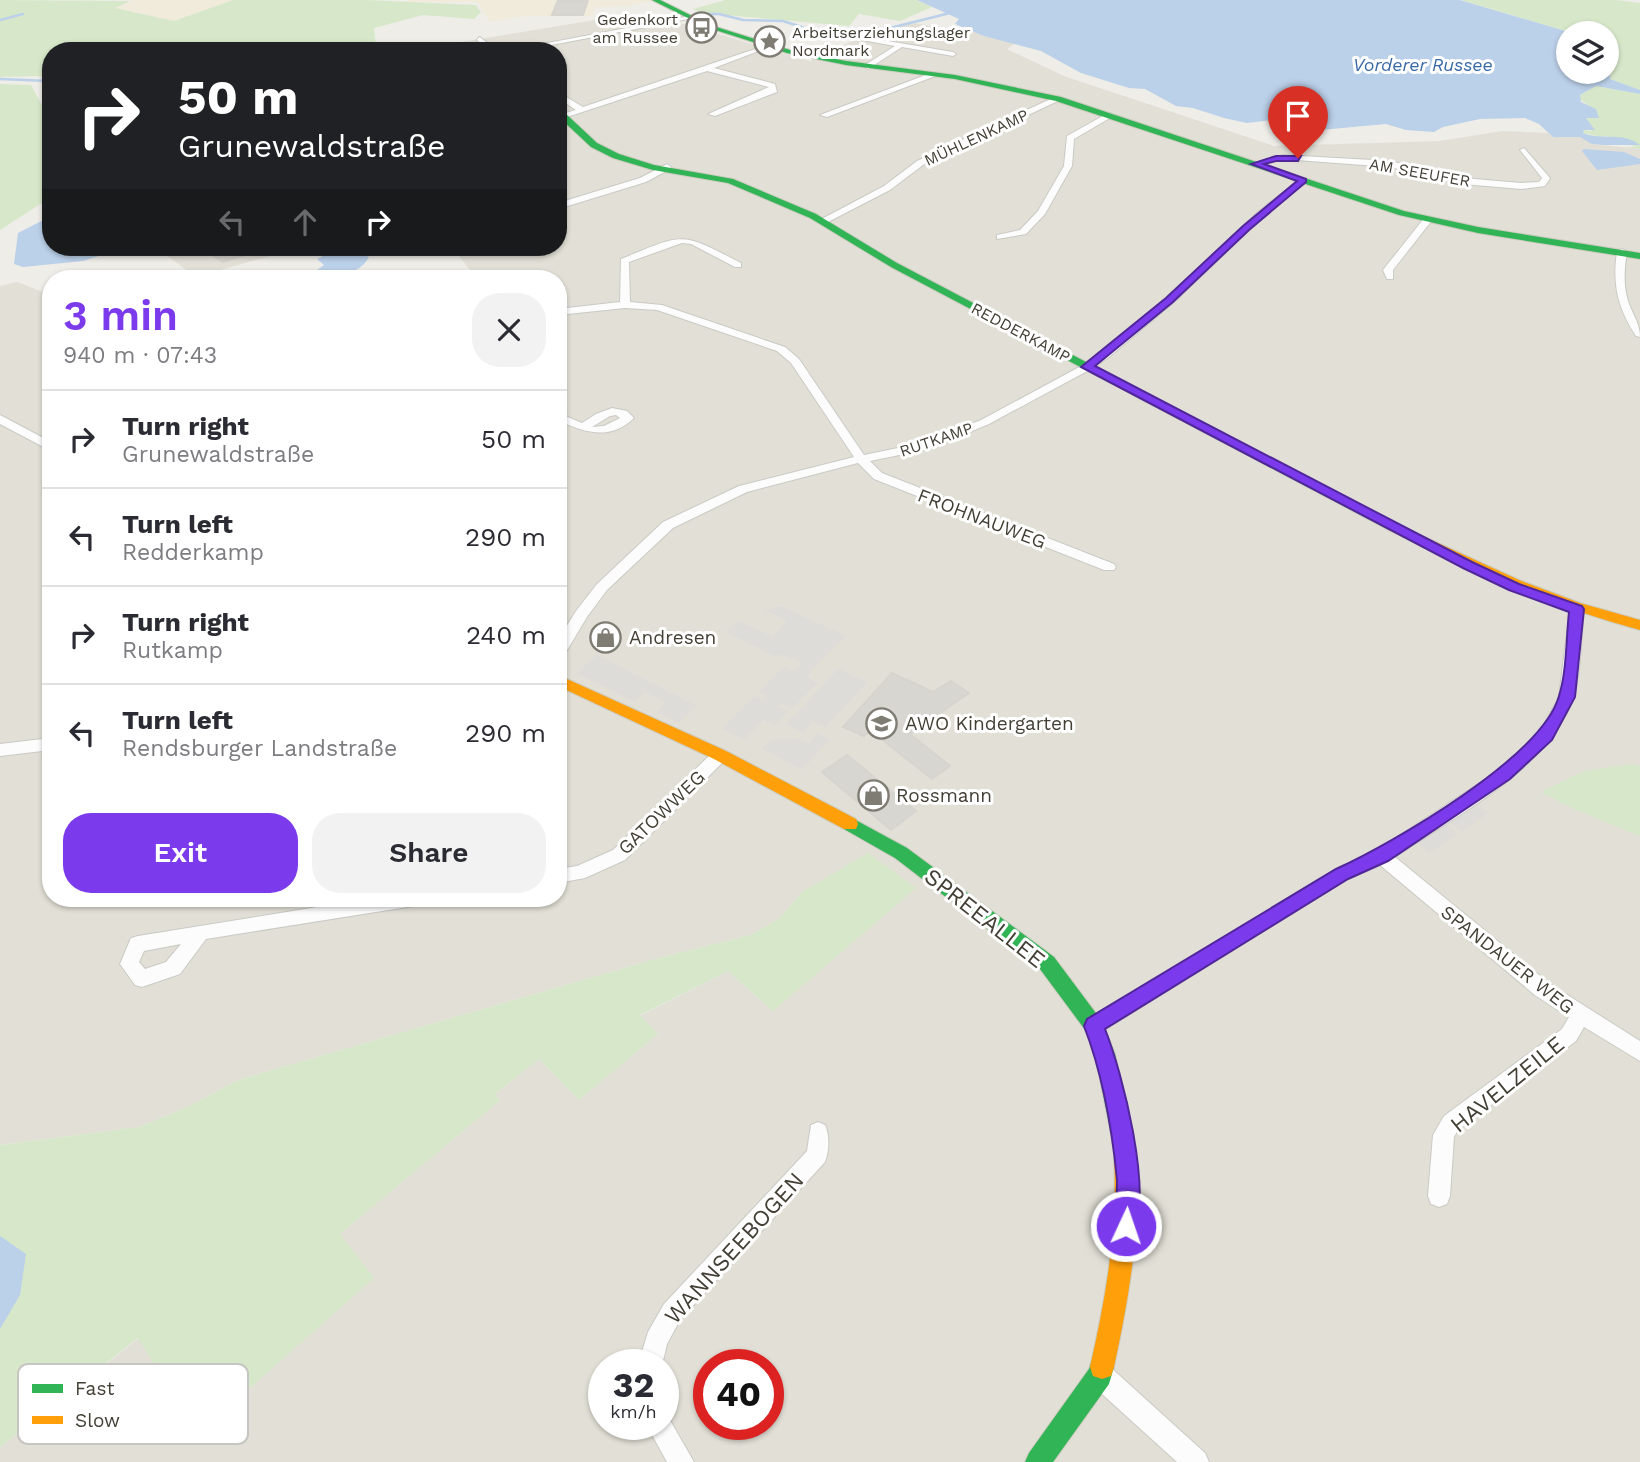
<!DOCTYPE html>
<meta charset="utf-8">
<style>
:root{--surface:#fff;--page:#f2f2f3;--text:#2b2b33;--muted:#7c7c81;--line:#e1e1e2;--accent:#7c3aed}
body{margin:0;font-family:"Work Sans",sans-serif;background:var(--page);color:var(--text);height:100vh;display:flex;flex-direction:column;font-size:26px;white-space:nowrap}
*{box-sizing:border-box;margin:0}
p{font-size:23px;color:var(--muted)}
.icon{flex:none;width:38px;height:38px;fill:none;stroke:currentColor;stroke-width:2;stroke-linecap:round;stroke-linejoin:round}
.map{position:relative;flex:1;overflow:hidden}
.sheet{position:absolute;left:42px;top:270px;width:525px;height:637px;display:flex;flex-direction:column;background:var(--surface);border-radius:28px;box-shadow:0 2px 5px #0004}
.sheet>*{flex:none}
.banner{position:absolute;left:42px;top:42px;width:525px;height:214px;border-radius:28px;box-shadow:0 2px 5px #0004;background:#202124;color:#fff;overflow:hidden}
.controls{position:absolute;left:1556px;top:21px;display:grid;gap:14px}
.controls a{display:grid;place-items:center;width:63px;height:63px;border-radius:50%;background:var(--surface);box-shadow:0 2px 5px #0004;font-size:35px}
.speed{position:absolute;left:588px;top:1349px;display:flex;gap:14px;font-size:35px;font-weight:700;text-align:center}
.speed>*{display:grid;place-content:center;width:91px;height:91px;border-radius:50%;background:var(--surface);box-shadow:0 2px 5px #0004;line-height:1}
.speed small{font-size:18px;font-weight:400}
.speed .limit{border:10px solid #d22;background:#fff;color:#111}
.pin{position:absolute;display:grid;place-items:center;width:60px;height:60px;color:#fff;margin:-72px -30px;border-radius:50% 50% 50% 0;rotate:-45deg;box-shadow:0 0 7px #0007}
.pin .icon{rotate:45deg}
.me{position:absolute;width:77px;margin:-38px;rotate:3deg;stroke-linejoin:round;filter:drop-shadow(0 0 5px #0008)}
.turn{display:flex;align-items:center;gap:24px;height:147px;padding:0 21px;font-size:32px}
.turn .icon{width:91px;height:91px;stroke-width:2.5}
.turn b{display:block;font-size:49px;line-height:60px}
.lanes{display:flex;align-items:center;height:66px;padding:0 21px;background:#0003;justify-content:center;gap:35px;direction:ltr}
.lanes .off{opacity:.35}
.round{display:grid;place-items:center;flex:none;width:74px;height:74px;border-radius:28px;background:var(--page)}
.overview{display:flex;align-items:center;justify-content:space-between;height:119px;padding:0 21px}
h1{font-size:42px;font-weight:600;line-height:52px;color:var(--accent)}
.button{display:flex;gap:14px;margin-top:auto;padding:14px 21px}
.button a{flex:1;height:80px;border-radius:28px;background:var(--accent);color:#fff;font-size:28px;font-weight:600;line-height:80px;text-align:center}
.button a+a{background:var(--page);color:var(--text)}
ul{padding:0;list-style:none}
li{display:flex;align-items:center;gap:21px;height:98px;padding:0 21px;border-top:2px solid var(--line)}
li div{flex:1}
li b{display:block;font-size:26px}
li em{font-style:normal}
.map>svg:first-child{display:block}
.residential{fill:#e2e0d6;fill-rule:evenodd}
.commercial{fill:#f0ebdb}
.green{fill:#d7e8ca}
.parking{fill:#dddcd8}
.water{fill:#bbd0e9}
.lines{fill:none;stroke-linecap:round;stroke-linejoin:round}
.stream{stroke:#bbd0e9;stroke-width:2.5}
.building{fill:#d8d6d0;stroke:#d6d4ce;stroke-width:2}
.street-casing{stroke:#cac9c4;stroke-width:2}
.fast-casing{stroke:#cccbbf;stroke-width:2}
.slow-casing{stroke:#cccbbf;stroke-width:2}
.street{fill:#fcfcfc;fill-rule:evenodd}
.fast{fill:#30b455;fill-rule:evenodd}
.slow{fill:#ff9f0a;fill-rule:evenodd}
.route{fill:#7c3aed;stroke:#51269a;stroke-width:2}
.labels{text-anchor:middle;stroke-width:6;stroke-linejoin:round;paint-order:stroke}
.far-poi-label{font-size:16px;fill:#433f35;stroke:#fff;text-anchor:end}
.far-street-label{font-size:16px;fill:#433f35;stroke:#fff}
.far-water-label{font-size:18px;font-style:italic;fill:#3768a6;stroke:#fff}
.street-label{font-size:19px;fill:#433f35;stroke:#fff}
.poi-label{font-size:19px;fill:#433f35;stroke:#fff;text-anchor:start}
.near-street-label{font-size:23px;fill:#433f35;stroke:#fff}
.key{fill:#fff;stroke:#c7c5c2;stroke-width:2}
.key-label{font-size:19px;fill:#433f35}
</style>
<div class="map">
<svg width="1640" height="1462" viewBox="0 0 1640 1462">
<rect width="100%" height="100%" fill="#eeede8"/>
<path class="residential" d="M607,18H630L646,28L677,22L810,61L873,31L915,23L954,30L966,28L1014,44L1007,49L1064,76L1274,146L1439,141L1502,131L1548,133L1553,137H1580L1593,144L1640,149V1462H0V1447L139,1338L198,1434L373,1278L340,1234L500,1100L494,1095L539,1059L579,1100L658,1034L639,1016L728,971L773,1011L802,892L780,918L751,935L659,958L238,1080L188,1107L139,1127L0,1145V286L17,282L51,295V898H558V278H464L472,273L456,252L464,247H558V51H456L455,43ZM604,1365H663V1424H604ZM709,1365H768V1424H709Z
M165,247H301L196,277L158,249Z"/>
<path class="commercial" d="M133,0H233L174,21L114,8Z
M409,0H660L627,6L595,7L592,16H527L490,22L477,2H407Z"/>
<path class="green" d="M0,0L130,1L115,8L174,21L233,0H369L476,5L481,12L474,19L423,15L374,28L376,46L450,42L454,51H51V79L39,76L0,77Z
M725,0H917L932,7L900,21L859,14L849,26L703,13L693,9Z
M1461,0H1616L1640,3V90L1610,79V49L1619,46L1607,41L1606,33H1572Z
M0,84L31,85L51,122V194L48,199L0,230Z
M1596,86L1640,94V149L1622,147H1636L1606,136L1601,137L1583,133L1584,130L1592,131L1585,118H1598L1596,110L1579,99L1580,95Z
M1632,764L1640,766V836L1572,808L1541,792L1584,771Z
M868,853L916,888L773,1011L728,971L640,1015L658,1034L579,1100L539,1059L495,1094L500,1100L340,1234L374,1278L198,1434L138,1338L0,1447V1145L139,1127L188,1107L238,1080L659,958L751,935L780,918L802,892Z"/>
<path class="parking" d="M781,606L846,636L807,676L818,683L792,709L781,704L778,706L788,712L775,725L764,720L744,740L722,729L754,696L763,700L766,696L758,692L784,667L794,671L802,663L781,654L776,657L725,632L738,621L772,636L787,621L764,610Z
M597,655H598L697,706L679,723L656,712L665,703L645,692L635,702L576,673Z
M838,669L868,682L825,728L813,722L803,733L786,724Z
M818,733L830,740L802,770L762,749L771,740L798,738L808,743Z
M1475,803L1489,813L1462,832L1447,821Z
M1444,823L1458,834L1429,853L1416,842Z"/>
<path class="water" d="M917,0H1460L1572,33H1568V72H1606L1607,41L1620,46L1610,50V60L1616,65L1609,70L1610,79L1640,90V94L1596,86L1580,95L1581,102L1596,109L1599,118H1586L1595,130H1584L1583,133C1602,141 1622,131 1640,145H1604L1592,144L1580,137H1553L1539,124L1525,118L1480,119L1443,127L1434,132L1406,130L1386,124L1320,130L1272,120L1247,123L1224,118L1193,108L1176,106L1145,89L1129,88L1081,73L1041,51L984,36L955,24L959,19Z
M1584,149L1624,152L1640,159V164L1597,170L1582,151Z
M51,216V247H127L83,261L23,267L14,264L18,233Z
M354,250L369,257C361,274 332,280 317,270L324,265L317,259L329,253Z
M0,1236L26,1254L20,1295L0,1329Z"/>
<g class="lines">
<path class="stream" d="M705,14H719L743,20L783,21L811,30L890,28L950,13
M0,20L23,14
M0,79L49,81L51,84"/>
</g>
<path class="building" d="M558,0H588L583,15H552Z
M201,247H260V250L223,262Z
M892,673L933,692L951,681L969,693L910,734L950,766L932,779L870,730L864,736L843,727Z
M847,755L916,811L891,830L822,772Z"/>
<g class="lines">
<defs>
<path id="street" d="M690,16L688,19L520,51H505Z
M479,37L481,38L498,51H490L477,40Z
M864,37L953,52L956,54L953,56L902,47L868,69L865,65L895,46L862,40Z
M764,46L769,47L714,68L775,84L777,92L715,116L708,114L769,87L707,71L558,120V115L576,110L558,98V92L583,107Z
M931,73L938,75L827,117L820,115Z
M1055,97L1062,99L923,165L890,190L826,223L818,221L884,186L917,161Z
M1108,113L1115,115L1074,139L1072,166L1045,214L1026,234L997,239V235L1020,230L1038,211L1064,166L1067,136Z
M1524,148L1550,178L1545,186L1521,189L1463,184L1390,167L1283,159L1255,167L1251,164L1283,155L1390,161L1463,178L1521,183L1539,182L1542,178L1520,150Z
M667,164L671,167L670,169L646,182L558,209V203L640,178Z
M1300,179L1307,181L1263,217L1174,302L1109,357L1091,369L989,424L929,449L870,461L882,473L1114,564L1116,567L1114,570H1104L874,479L858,463L747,492L673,528L607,590L587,617L563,657L558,658V640L576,611L597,584L663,522L739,486L854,457L791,363L777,351L657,310L625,308L558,315V309L620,302L621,259C685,233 679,231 741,263V267H735L691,244L682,243L629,262L630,302L662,305L785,347L799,359L864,455L922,443L981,420L1083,365L1166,298L1257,213Z
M1425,217L1433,219L1393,270V279H1387L1383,270Z
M1622,249L1627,252C1624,270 1623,287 1629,304C1634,317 1640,324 1640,337L1636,336C1618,309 1612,284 1617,252Z
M612,408L627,411L634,418C610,441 585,433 558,420V413L582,423L596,414ZM616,415L620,418L604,426L592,427L610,416Z
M0,415L51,442V451L0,424Z
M1577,604L1584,609C1582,630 1580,683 1573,700C1542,774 1459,813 1395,857L1550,984L1640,1041V1061L1584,1027L1576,1041L1458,1130L1454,1137L1450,1196L1447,1204L1439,1207L1431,1204L1428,1196L1433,1135L1444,1116L1562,1029L1569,1017L1536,996L1380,865L1348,879L1101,1032L1094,1035L1087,1032L1084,1026L1087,1020L1336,869L1376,851L1498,771L1540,732L1559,697L1570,609Z
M51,738V750L0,756V744Z
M720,749L726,751L728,755L726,759L625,860L585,878L558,883V869L577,866L613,850L714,751Z
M373,898H429L426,903L420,905L206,939L180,974L142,987L135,985L120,964L131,938L138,936ZM181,944L166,962L145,969L139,962L144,951Z
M818,1122L825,1125C830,1136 829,1151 825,1162L680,1320L667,1344L662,1365H638L648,1332L664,1304L794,1165L807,1151L811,1125Z
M1100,1363L1109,1366L1205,1453L1209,1462H1177L1091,1384L1088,1375L1091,1366Z
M663,1414L667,1415L694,1462H667L646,1424H663Z"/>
<path id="fast" d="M652,0H660L710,25L790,50L846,61L955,75L1061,97L1404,211L1478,227L1640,253V259L1478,233L1399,215L1056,101L955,79L846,65L787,53L706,27Z
M560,114H566L597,143L619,154L654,165L733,179L816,214L897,263L1401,527L1394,531L1389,530L891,267L810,218L728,183L653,170L613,158L591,147L560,118Z
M850,817L907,848L1054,957L1101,1020L1115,1054L1133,1133L1136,1157L1133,1164L1125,1168L1117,1164L1095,1054L1086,1031L1040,969L895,858L844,829L842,824L844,819Z
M1102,1355L1111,1358L1114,1367L1109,1384L1053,1462H1025L1029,1453L1089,1369L1093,1358Z"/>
<path id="slow" d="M1394,523L1519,580L1580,603L1640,620V630C1552,606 1470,571 1389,530L1387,527Z
M558,675L726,751L856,819L858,824L856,829H844L714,759L558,686Z
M1125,1146L1133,1150L1136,1157C1141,1229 1129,1297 1114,1367L1111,1376L1102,1379L1093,1376L1090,1367C1106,1297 1118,1229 1114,1157L1117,1150Z"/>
</defs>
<use href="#street" class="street-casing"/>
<use href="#fast" class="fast-casing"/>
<use href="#slow" class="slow-casing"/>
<use href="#street" class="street"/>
<use href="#fast" class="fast"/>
<use href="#slow" class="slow"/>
</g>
<path class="route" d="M1276,156H1301L1298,161H1276L1264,164L1306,179V182L1249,230L1173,302L1095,366L1472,562L1519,584L1582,606L1584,609L1575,697L1552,740L1510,779L1388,861L1348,879L1105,1029C1123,1075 1152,1189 1134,1234L1126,1237L1118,1234C1111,1217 1118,1198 1117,1180C1112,1128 1103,1075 1084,1026L1087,1019L1336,869C1393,843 1542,757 1559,696C1567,670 1566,639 1569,612L1509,590L1463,568L1081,367L1166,298L1243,226L1297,181L1251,164Z"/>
<defs>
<symbol id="bus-ring" viewBox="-11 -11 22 22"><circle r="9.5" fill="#fff" stroke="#7f7c74" stroke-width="1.5"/><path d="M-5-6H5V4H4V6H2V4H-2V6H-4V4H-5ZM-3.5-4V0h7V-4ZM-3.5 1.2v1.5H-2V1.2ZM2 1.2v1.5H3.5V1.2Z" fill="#7f7c74"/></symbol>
<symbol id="sight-ring" viewBox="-11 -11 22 22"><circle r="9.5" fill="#fff" stroke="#7f7c74" stroke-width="1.5"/><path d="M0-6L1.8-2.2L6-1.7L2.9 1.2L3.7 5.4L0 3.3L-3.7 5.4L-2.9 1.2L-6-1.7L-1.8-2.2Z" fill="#7f7c74"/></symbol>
<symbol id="shop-ring" viewBox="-11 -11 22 22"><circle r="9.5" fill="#fff" stroke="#7f7c74" stroke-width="1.5"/><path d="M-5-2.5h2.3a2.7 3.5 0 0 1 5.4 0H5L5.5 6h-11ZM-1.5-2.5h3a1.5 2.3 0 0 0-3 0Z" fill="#7f7c74"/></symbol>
<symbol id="school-ring" viewBox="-11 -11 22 22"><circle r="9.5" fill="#fff" stroke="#7f7c74" stroke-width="1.5"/><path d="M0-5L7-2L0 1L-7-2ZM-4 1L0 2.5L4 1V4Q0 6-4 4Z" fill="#7f7c74"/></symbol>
</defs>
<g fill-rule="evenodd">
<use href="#bus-ring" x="684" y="10" width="35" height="35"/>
<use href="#sight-ring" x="752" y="24" width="35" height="35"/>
<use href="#shop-ring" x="588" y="620" width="35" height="35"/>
<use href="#school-ring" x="864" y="706" width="35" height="35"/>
<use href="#shop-ring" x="856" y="778" width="35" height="35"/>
</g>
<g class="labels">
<g class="far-poi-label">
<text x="678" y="25">Gedenkort<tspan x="678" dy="18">am Russee</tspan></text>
<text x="792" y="38" text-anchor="start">Arbeitserziehungslager<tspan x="792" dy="18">Nordmark</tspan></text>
</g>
<g class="far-street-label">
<text transform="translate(976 137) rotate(-25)" y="6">MÜHLENKAMP</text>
<text transform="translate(1420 172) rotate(10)" y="6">AM SEEUFER</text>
<text transform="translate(1021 332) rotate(28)" y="6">REDDERKAMP</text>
<text transform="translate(936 439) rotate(-19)" y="6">RUTKAMP</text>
</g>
<g class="far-water-label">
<text x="1423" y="71">Vorderer Russee</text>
</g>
<g class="street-label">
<text transform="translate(982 518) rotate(21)" y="7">FROHNAUWEG</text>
<text transform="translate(661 812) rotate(-44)" y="7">GATOWWEG</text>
<text transform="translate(1508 959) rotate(38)" y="7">SPANDAUER WEG</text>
</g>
<g class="poi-label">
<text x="629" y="644">Andresen</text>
<text x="905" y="730">AWO Kindergarten</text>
<text x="896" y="802">Rossmann</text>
</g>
<g class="near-street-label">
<text transform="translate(985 918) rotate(38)" y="8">SPREEALLEE</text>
<text transform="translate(1507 1084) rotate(-39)" y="8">HAVELZEILE</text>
<text transform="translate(734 1248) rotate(-48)" y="8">WANNSEEBOGEN</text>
</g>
</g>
<rect x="18" y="1364" width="230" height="80" rx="10" class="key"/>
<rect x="32" y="1384" width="31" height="9" fill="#30b455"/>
<rect x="32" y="1416" width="31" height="8" fill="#ff9f0a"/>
<g class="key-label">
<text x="75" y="1395">Fast</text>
<text x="75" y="1427">Slow</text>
</g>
</svg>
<div class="controls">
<a><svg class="icon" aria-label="layers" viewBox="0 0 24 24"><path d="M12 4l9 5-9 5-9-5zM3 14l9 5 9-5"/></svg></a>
</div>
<div class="speed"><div>32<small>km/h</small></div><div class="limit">40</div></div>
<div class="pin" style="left:1298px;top:158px;background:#d93025"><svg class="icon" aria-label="arrive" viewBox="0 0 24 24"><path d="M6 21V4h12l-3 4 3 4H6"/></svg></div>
<svg class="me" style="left:1126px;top:1226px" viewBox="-20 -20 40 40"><circle r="17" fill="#7c3aed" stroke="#fff" stroke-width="3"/><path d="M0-11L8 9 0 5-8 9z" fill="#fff"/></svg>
<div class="banner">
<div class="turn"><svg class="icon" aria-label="right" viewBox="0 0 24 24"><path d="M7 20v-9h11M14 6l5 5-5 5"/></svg><div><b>50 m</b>Grunewaldstraße</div></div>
<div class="lanes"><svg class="icon off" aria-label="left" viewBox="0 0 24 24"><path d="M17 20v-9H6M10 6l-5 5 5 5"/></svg><svg class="icon off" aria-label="ahead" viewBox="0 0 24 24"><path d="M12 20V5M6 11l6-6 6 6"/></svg><svg class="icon" aria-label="right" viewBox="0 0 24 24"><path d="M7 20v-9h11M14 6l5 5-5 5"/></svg></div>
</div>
<section class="sheet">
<div class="overview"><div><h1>3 min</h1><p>940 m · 07:43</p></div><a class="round"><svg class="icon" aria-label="close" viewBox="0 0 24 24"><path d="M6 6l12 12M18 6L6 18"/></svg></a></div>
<ul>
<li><svg class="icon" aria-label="right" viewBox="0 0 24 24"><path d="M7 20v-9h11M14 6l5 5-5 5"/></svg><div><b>Turn right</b><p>Grunewaldstraße</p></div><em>50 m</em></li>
<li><svg class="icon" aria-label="left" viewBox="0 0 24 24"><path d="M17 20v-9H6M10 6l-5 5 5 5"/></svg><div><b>Turn left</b><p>Redderkamp</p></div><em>290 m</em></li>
<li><svg class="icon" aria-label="right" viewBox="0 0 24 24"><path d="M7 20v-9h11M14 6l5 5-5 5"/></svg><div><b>Turn right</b><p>Rutkamp</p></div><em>240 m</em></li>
<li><svg class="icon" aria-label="left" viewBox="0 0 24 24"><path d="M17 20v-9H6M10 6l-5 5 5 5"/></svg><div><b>Turn left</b><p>Rendsburger Landstraße</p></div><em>290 m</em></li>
</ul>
<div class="button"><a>Exit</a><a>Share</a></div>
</section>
</div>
